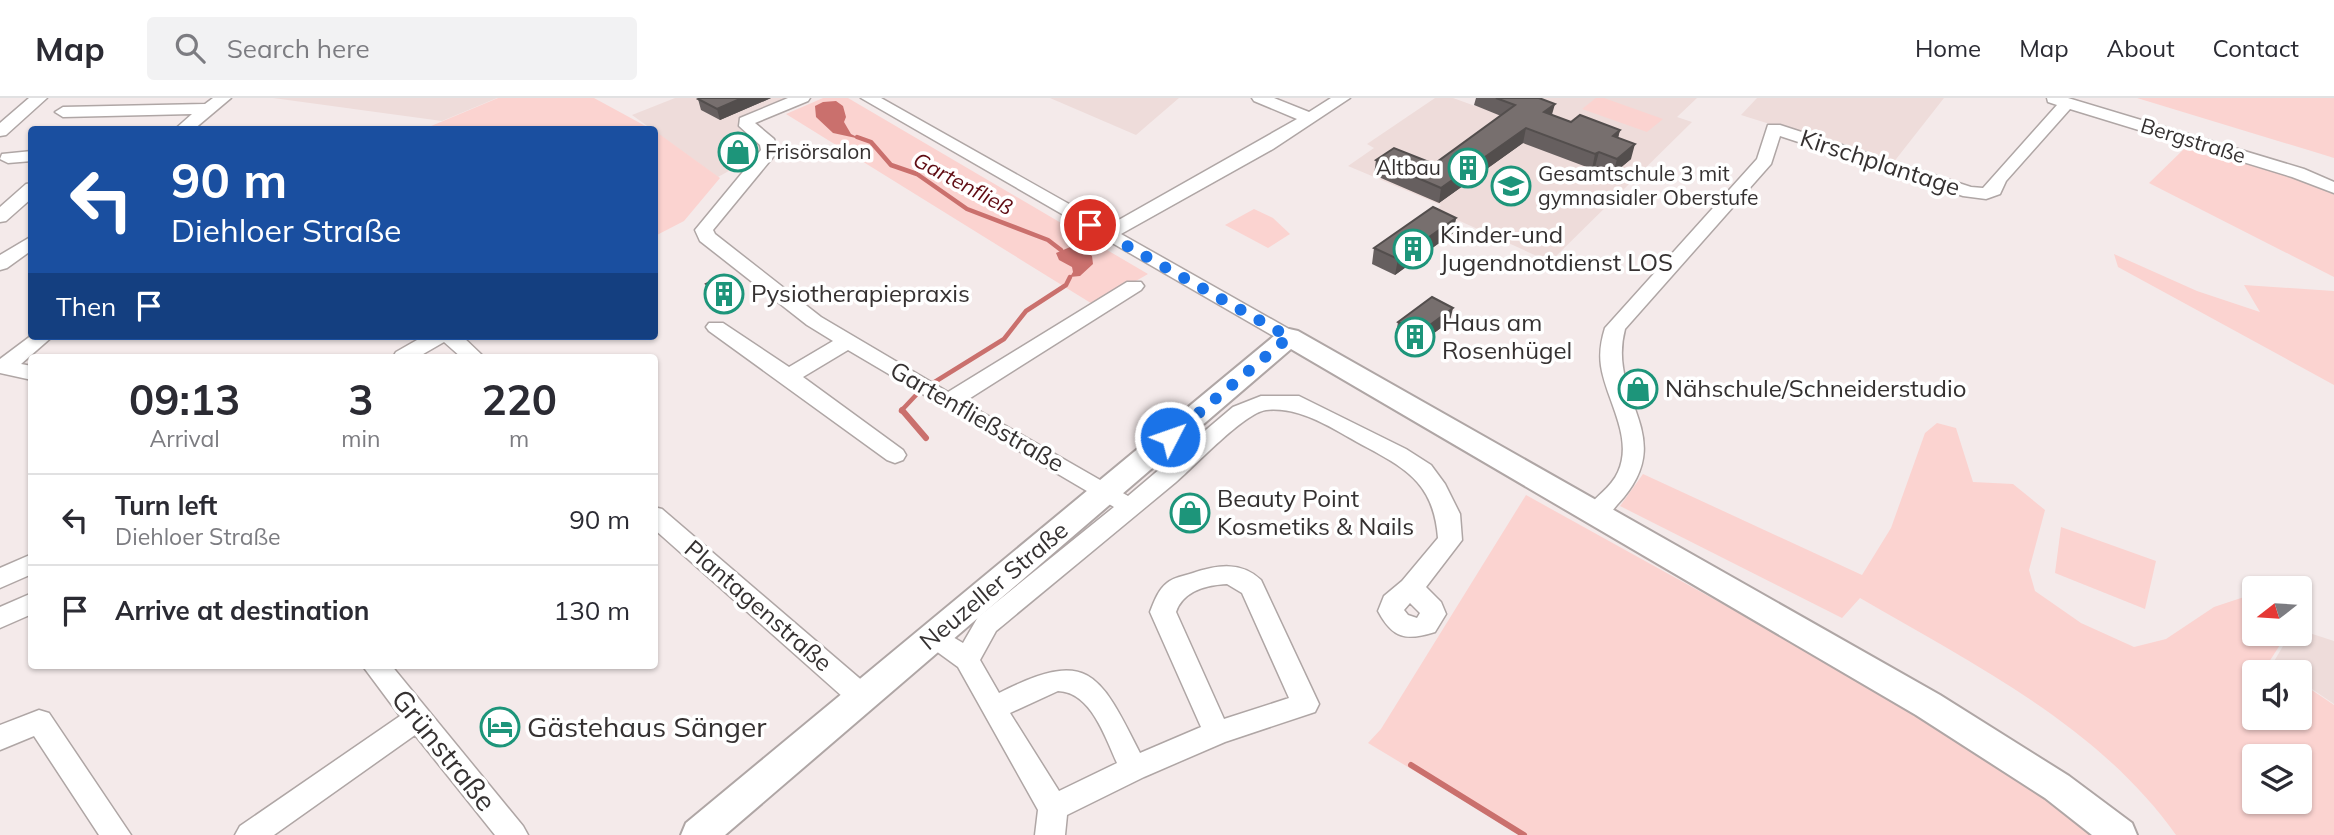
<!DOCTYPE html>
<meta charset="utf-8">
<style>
:root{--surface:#fff;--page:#f2f2f3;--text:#2b2b33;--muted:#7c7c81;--line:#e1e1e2}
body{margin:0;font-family:Mulish,sans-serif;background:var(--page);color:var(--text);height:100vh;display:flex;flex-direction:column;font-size:26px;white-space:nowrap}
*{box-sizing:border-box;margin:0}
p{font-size:23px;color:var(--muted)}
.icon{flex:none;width:38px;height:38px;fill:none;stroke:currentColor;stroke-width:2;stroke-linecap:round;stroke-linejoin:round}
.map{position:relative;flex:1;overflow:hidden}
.details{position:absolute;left:28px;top:256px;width:630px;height:315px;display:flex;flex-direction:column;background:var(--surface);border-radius:7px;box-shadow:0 2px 5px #0004}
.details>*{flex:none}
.guide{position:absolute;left:28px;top:28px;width:630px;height:214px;border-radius:7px;box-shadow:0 2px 5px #0004;background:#1a4fa0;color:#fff;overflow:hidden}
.needle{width:46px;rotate:253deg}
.controls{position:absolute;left:2242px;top:478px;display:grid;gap:14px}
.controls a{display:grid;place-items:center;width:70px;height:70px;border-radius:7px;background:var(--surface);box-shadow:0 2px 5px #0004;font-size:35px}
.pin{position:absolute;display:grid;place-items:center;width:60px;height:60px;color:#fff;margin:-30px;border:4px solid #fff;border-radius:50%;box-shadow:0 2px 7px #0007}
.me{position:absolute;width:77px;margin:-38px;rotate:49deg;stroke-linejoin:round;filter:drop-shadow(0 0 5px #0008)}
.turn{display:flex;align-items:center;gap:24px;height:147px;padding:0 28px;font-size:32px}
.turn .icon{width:91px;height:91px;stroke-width:2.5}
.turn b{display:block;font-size:49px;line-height:60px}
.then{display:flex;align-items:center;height:66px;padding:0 28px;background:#0003;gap:14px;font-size:26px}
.eta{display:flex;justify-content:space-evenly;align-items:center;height:119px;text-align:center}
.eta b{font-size:42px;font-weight:700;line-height:49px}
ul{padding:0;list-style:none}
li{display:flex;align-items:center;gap:21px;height:91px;padding:0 28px;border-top:2px solid var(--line)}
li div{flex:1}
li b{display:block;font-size:26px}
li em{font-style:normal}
header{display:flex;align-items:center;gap:42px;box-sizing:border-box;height:98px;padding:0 35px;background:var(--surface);border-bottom:2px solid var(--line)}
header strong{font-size:33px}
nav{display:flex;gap:38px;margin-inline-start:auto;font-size:24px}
.search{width:490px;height:63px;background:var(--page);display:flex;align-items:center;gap:18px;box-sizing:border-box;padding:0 24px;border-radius:7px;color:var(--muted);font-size:26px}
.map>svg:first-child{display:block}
.built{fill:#eedcda}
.green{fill:#fbd3d0;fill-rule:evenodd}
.water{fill:#ca706d}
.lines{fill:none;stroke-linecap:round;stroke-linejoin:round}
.stream-far1{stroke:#ca706d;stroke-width:4.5}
.stream{stroke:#ca706d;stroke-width:6}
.minor-casing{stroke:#afa6a5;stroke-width:3}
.major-casing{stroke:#afa6a5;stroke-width:4}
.minor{fill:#fff;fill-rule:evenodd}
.major{fill:#fff;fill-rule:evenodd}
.wall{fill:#665f5f}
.shaded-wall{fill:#534e4d}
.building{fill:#776f6e;stroke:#534e4d;stroke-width:2}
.route{stroke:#1a73e8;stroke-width:12;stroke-dasharray:0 21.6}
.labels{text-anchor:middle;stroke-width:7;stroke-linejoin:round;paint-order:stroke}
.far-street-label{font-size:21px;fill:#353131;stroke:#fff}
.far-poi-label{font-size:21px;fill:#353131;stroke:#fff;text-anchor:start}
.far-water-label{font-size:21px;font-style:italic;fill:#5f0b12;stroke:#fff}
.street-label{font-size:24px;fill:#353131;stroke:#fff}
.poi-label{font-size:24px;fill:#353131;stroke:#fff;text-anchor:start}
.near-poi-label{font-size:28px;fill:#353131;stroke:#fff;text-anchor:start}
.near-street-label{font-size:28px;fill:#353131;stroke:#fff}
</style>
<header>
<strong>Map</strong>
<div class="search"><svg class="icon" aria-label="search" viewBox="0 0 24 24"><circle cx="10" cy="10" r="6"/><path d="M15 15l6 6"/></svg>Search here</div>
<nav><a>Home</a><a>Map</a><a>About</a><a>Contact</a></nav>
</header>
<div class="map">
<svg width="2334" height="737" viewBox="0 0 2334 737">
<rect width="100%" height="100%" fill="#f4eaea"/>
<path class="built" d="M273,0H497L442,23Z
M675,0H794L749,18L764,47L759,56L718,79L632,17Z
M1050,0H1179L1136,37Z
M1435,0H1453L1475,8L1487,0H1697L1677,19L1692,24L1550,164L1440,114L1438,110L1441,107L1348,68L1374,50L1367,46Z
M1757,0H1944L1893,65L1741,17Z
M2300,532L2334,543V606L2300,583V574H2286L2273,565L2290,536H2300Z"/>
<path class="green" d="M498,0H594L651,31H424Z
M823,0H848L1148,176L1094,207L786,16Z
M1596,0H1604L1663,21L1647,34L1582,11Z
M2137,0H2334V60L2318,55Z
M655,33L720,80L684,123L655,138Z
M2185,50L2214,60L2220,55L2284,74L2334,94V179L2149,85Z
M1254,111L1273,120L1290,136L1268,150L1225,127Z
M2114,156L2197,193L2260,214L2244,187L2334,193V287L2118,169Z
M1937,325L1956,330L1973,384L2013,386L2045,412L2029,472L2035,493L2081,525L2134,549L2166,541L2214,509L2244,499L2254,506V536H2287L2269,564L2284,574H2254V620H2300V584L2334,607V737H2176C2099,628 1973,566 1860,500L1842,520L1620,408L1643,376L1862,477L1891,430L1925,335ZM2254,658H2300V704H2254Z
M1526,397L1921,616L2045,695L2098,737H1521L1368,645L1381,631Z
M2061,429L2156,463L2145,511L2055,475Z"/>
<path class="water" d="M836,3L843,8L846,19L844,24L851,36L857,39L856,40L833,35L816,19L815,8L823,4Z
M1075,147L1092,158L1093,166L1080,178L1070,179L1073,174L1072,169L1059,162L1056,155Z"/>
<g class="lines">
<path class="stream-far1" d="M857,39L871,44L891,67L917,76L967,111L1048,142L1061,152
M933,285L1004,241L1026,213L1066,187L1070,179
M901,313L917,296"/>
<path class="stream" d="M902,312L926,340
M1411,667L1524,737"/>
<defs>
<path id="minor" d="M29,0H47L6,37L0,38V25Z
M213,0H231L193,32H174L192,16L63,19L55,14L63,9L205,6Z
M788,0H810L808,3L755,25L774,41L778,53L713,132L715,136L821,219L948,294L1127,184H1141L1144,188L1141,192L964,304L1128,398L1233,309L1261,298H1299L1406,351L1431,367L1445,386L1460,416L1462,442L1426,489L1441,504L1446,516L1435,534C1406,543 1393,541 1378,513L1384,498L1402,483L1438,440C1434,389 1411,373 1368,350C1337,334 1303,308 1266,312C1244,315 1195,368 1176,384C1116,434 1056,483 996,533L980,562L999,595C1088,550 1099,574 1140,655L1201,629L1150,514C1154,504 1158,492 1167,485C1174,479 1184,478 1193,475C1217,467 1241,463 1261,482L1319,606L1315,614L1225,644L1144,679L1067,717L1065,737H1035L1038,712L958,569L925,545L921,538L925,531L934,528L963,545L978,519L1114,409L848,252L803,279L903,352L906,357L903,362L895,365L887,362L709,233L706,229L709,225H723L789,269L833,243L807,227L700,143L695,132L761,52L760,47L739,28L740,20ZM1227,486L1242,495L1289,600L1224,621L1176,514C1183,493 1206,487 1227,486ZM1410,505L1420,515L1417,520L1408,517L1404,512ZM1058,593C1091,594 1105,639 1117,665L1059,693L1010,615Z
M861,0H881L1108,128L1297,21L1254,3L1252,0H1274L1309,14L1331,0H1350L1273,51L1121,136L1296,235L1299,239L1296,243H1282Z
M2047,0H2068L2304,71L2334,84V95L2292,79L2070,11L2006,83L2000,96L1986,101L1963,98L1780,38L1771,66L1625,231C1606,303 1682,338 1617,407C1608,418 1602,427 1587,422L1583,416C1592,400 1611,391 1618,374C1634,339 1606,302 1601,268C1599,254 1601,243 1605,230L1757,61L1768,27H1780L1971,89L1983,90L2057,7L2048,4Z
M32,53V63L8,65L0,61L2,56Z
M32,85V100L6,123L0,124V109L26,86Z
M32,138V152L7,170L0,172V157Z
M32,237L53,238L21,266L32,268V282L0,275V261Z
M424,238H462L484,259H461L444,244L418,259H393L396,254Z
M654,409L662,411L872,591L875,599L872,607L862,610L852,607L654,431Z
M32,456V476L0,490V470Z
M32,495V516L0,530V509Z
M362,567H391L523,728L528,737H495L415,637L274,737H235L240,728L400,618Z
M39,612L49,615L131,737H99L34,638L0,652V627Z"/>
<path id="major" d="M1289,231L1298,233L1940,597L2069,678L2132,725L2137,737H2092L2045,700L1916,617L1291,251L725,737H681L686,725L1280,233Z"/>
</defs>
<use href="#minor" class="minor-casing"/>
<use href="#major" class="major-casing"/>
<use href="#minor" class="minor"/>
<use href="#major" class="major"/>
</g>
<path class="wall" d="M700,0H771L720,22L701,12L698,1Z
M1476,0H1539L1552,17L1571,24L1620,32L1618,40L1631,61L1613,76L1595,69L1592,71L1523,45L1439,105L1374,77L1376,62L1434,66L1501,18L1474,7Z
M1456,120L1453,135L1395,177L1372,166L1374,150Z
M706,186L737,189L739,198L723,206L708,194Z
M1450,223L1417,248L1396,236L1398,224Z"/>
<path class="shaded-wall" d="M742,0H771L720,22L717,11Z
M1555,6L1551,20L1544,14Z
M1526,30L1523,45L1439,105L1441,90Z
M1620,32L1616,47L1613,38Z
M1635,46L1631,61L1613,76L1617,61Z
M1599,54L1595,69L1592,71L1595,56Z
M1456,120L1453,135L1395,177L1398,161Z
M737,189L739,198L723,206L720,197Z
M1453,210L1450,223L1417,248L1419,235Z"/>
<path class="building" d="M700,0H742L717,11L698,1Z
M1496,0H1539L1555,6L1544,14L1571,24L1580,17L1620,32L1613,38L1635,46L1617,61L1599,54L1595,56L1526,30L1441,90L1376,62L1394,50L1434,66L1515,7Z
M1433,109L1456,120L1398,161L1374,150Z
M722,178L737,189L720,197L706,186Z
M1432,199L1453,210L1419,235L1398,224Z"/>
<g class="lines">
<path class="route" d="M1090,127L1289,239L1170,339"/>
</g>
<defs>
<symbol id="shop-ring" viewBox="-11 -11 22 22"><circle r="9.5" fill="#fff" stroke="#1d957a" stroke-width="1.5"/><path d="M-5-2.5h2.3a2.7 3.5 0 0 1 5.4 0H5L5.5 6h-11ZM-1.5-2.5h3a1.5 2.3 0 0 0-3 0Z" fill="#1d957a"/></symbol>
<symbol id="building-ring" viewBox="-11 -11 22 22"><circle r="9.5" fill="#fff" stroke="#1d957a" stroke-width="1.5"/><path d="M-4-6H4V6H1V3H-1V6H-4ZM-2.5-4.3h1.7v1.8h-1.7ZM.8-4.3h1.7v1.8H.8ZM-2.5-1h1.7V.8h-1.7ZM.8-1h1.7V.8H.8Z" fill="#1d957a"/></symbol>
<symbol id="school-ring" viewBox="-11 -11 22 22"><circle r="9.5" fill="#fff" stroke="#1d957a" stroke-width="1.5"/><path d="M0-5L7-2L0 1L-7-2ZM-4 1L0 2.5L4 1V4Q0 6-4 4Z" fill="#1d957a"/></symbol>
<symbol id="hotel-ring" viewBox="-11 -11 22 22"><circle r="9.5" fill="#fff" stroke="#1d957a" stroke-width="1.5"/><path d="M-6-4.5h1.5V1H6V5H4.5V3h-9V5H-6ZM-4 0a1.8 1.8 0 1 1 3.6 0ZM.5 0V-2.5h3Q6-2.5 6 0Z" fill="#1d957a"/></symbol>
</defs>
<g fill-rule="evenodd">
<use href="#shop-ring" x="716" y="32" width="44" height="44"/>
<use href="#building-ring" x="1446" y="48" width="44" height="44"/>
<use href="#school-ring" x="1489" y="66" width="44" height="44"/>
<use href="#building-ring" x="1391" y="129" width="44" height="44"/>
<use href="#building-ring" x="702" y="174" width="44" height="44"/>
<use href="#building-ring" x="1393" y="217" width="44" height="44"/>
<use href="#shop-ring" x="1616" y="269" width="44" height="44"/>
<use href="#shop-ring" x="1168" y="393" width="44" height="44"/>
<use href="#hotel-ring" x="478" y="607" width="44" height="44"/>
</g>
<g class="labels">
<g class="far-street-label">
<text transform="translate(2193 43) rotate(17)" y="7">Bergstraße</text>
</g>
<g class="far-poi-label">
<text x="765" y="61">Frisörsalon</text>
<text x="1441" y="77" text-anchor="end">Altbau</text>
<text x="1538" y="83">Gesamtschule 3 mit<tspan x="1538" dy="24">gymnasialer Oberstufe</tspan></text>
</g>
<g class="far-water-label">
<text transform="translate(963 86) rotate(28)" y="7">Gartenfließ</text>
</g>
<g class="street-label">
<text transform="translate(1880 65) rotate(18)" y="8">Kirschplantage</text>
<text transform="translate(977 319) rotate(30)" y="8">Gartenfließstraße</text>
<text transform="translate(994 488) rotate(-40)" y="8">Neuzeller Straße</text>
<text transform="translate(758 508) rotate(41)" y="8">Plantagenstraße</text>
</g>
<g class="poi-label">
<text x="1440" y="145">Kinder-und<tspan x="1440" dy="28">Jugendnotdienst LOS</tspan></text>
<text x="751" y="204">Pysiotherapiepraxis</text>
<text x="1442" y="233">Haus am<tspan x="1442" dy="28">Rosenhügel</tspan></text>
<text x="1665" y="299">Nähschule/Schneiderstudio</text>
<text x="1217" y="409">Beauty Point<tspan x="1217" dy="28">Kosmetiks &amp; Nails</tspan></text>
</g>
<g class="near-poi-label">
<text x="527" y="639">Gästehaus Sänger</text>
</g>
<g class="near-street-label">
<text transform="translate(444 652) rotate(51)" y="10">Grünstraße</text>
</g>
</g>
</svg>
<div class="controls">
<a><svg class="needle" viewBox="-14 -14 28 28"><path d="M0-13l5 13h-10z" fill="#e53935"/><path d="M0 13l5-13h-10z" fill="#7c7c81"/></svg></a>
<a><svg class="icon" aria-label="sound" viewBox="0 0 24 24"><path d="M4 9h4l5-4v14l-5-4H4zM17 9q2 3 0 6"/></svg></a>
<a><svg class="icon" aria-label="layers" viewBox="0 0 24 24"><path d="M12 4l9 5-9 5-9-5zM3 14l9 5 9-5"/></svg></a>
</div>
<div class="pin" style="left:1090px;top:127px;background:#d93025"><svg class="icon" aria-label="arrive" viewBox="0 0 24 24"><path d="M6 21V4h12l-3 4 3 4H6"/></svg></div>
<svg class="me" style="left:1170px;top:339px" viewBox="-20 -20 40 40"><circle r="17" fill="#1a73e8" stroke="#fff" stroke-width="3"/><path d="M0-11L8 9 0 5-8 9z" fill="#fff"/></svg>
<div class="guide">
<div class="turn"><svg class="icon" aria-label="left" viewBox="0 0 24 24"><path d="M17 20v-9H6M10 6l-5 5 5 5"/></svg><div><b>90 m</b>Diehloer Straße</div></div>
<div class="then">Then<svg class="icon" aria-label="arrive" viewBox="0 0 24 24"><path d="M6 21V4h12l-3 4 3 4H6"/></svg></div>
</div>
<section class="details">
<div class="eta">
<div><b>09:13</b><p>Arrival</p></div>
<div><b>3</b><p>min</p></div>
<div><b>220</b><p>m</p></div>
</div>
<ul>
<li><svg class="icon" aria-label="left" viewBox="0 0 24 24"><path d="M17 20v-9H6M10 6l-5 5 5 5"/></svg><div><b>Turn left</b><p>Diehloer Straße</p></div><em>90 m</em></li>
<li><svg class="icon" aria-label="arrive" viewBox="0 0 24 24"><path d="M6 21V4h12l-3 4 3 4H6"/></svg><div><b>Arrive at destination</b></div><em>130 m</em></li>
</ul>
</section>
</div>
